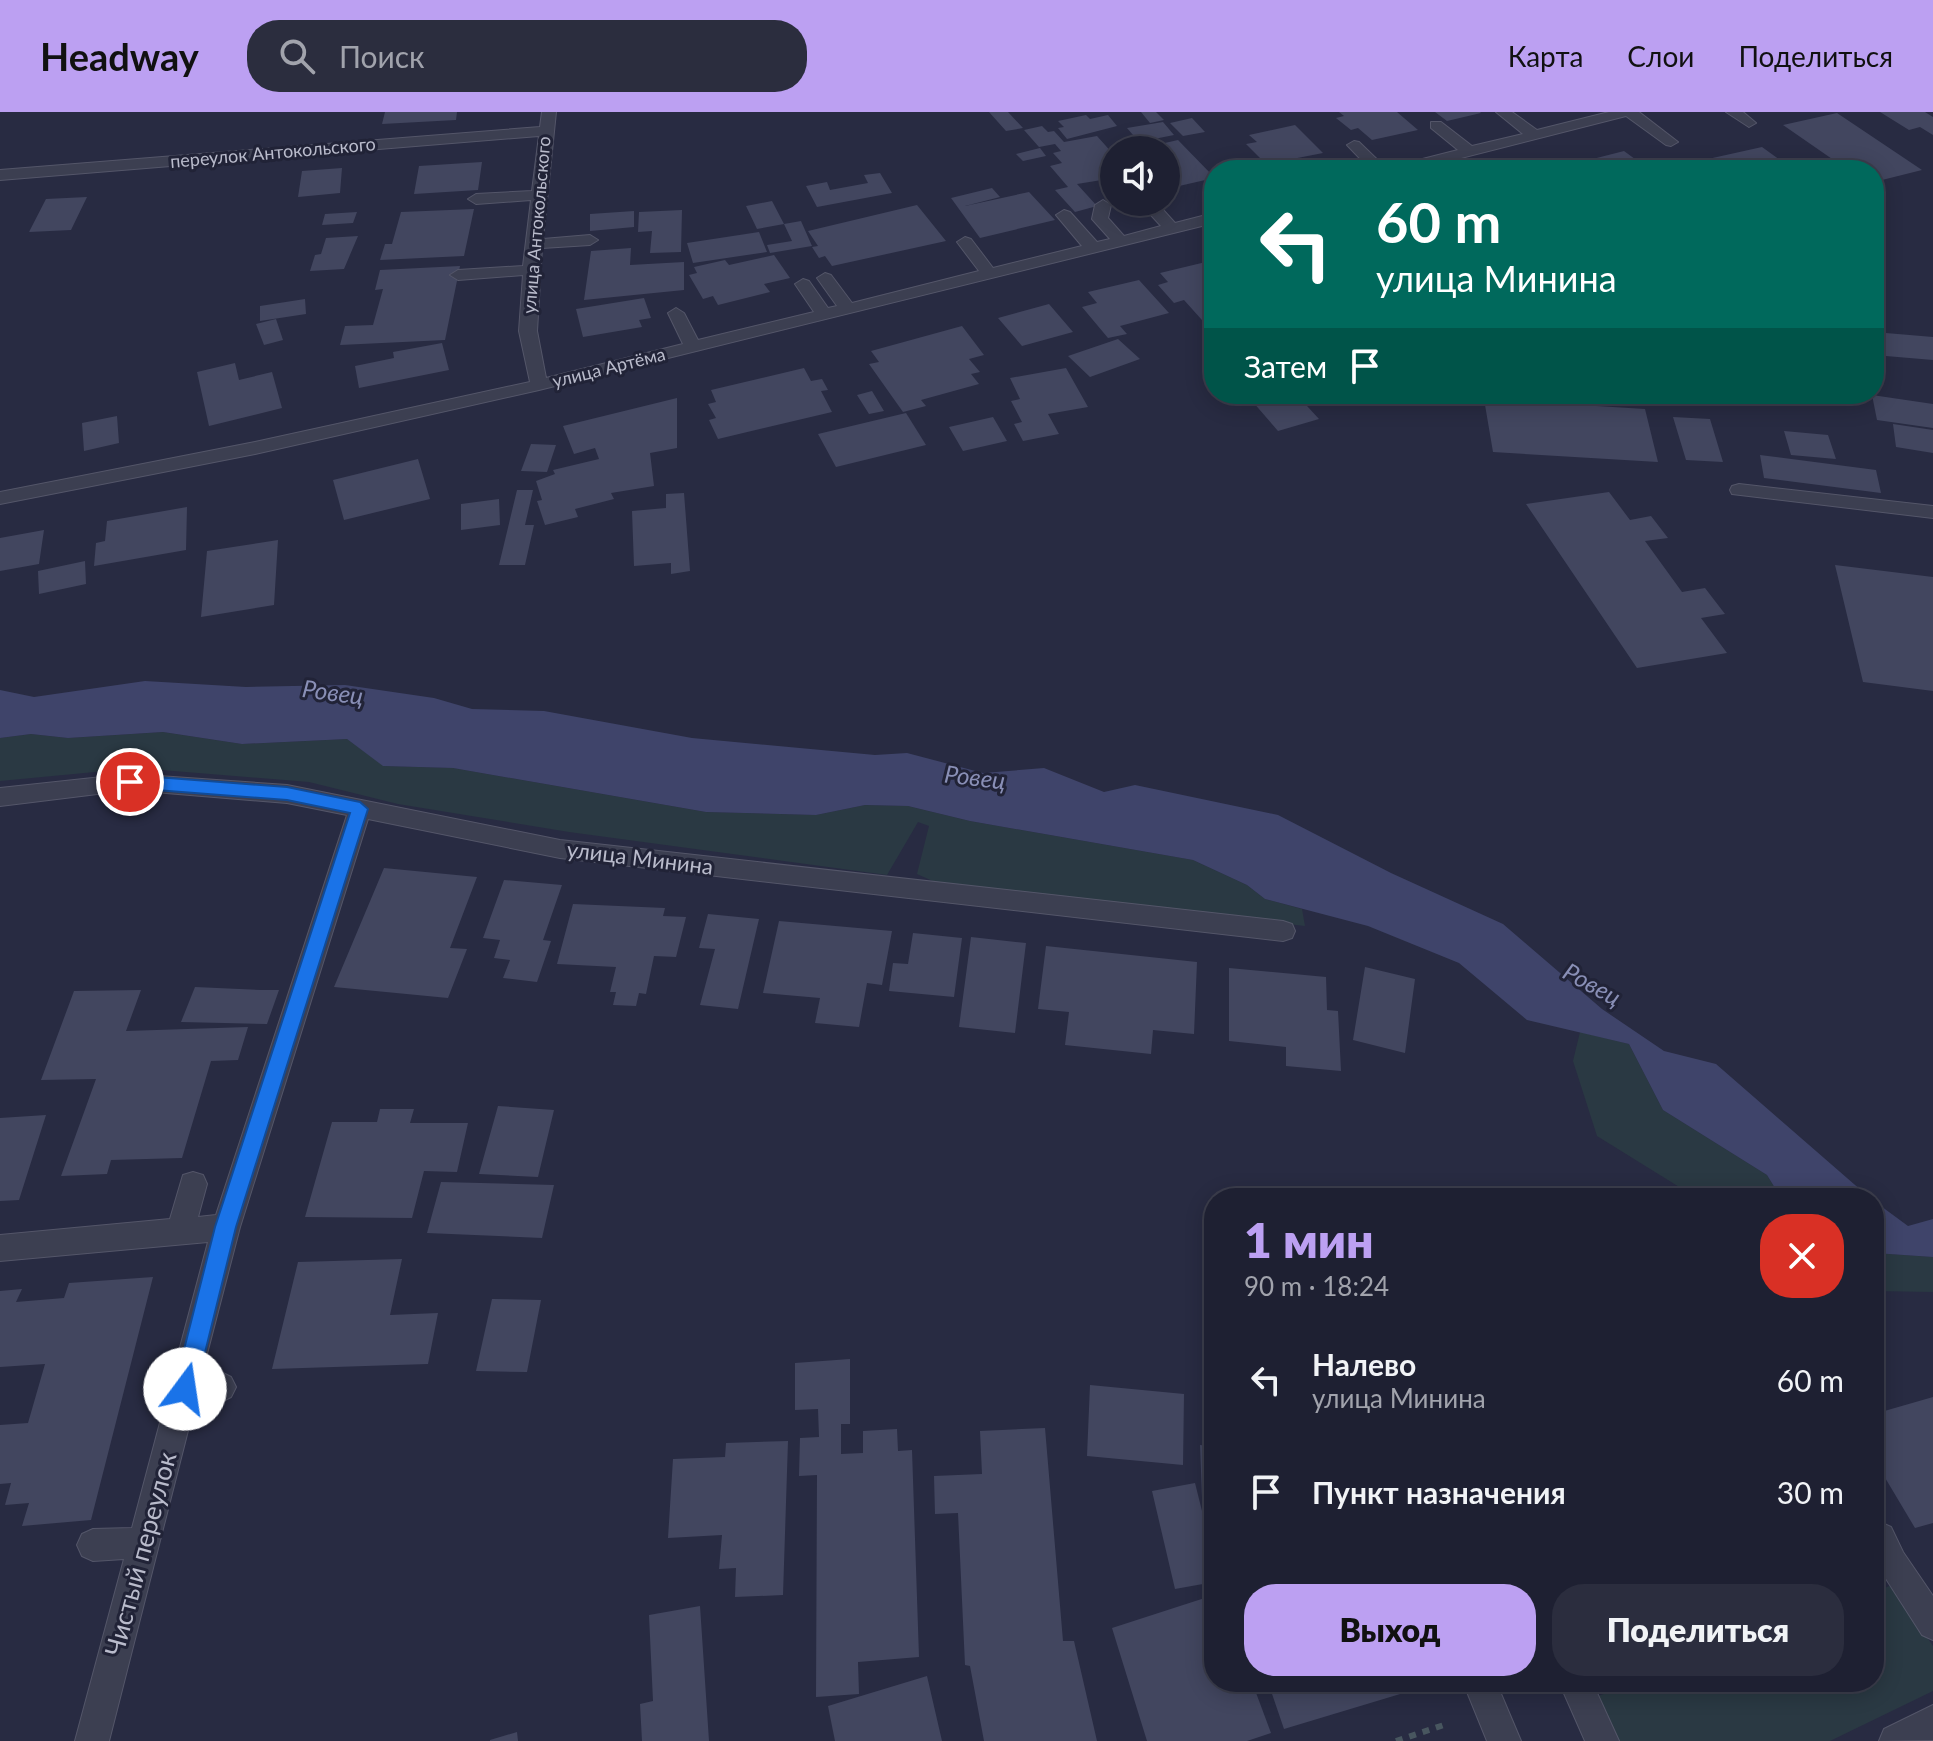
<!DOCTYPE html>
<html lang="ru">
<meta charset="utf-8">
<style>
:root{--surface:#1e2032;--page:#2b2d3e;--text:#f1f3f6;--muted:#a1a3ac;--line:#3c3e4d;--accent:#bca0f2}
body{margin:0;font-family:Lato,sans-serif;background:var(--page);color:var(--text);height:100vh;display:flex;flex-direction:column;font-size:30px;white-space:nowrap}
*{box-sizing:border-box;margin:0}
p{font-size:26px;color:var(--muted)}
.icon{flex:none;width:44px;height:44px;fill:none;stroke:currentColor;stroke-width:2;stroke-linecap:round;stroke-linejoin:round}
.map{position:relative;flex:1;overflow:hidden}
.details{position:absolute;left:1204px;top:1076px;width:680px;height:504px;display:flex;flex-direction:column;background:var(--surface);border-radius:32px;box-shadow:0 4px 20px #0003,0 0 0 2px var(--line)}
.details>*{flex:none}
.guide{position:absolute;left:1204px;top:48px;width:680px;height:244px;border-radius:32px;box-shadow:0 4px 20px #0003,0 0 0 2px var(--line);background:#00695c;color:#fff;overflow:hidden}
.buttons{position:absolute;left:1100px;top:24px;display:grid;gap:16px}
.buttons a{display:grid;place-items:center;width:80px;height:80px;border-radius:50%;background:var(--surface);box-shadow:0 4px 20px #0003,0 0 0 2px var(--line);font-size:40px}
.pin{position:absolute;display:grid;place-items:center;width:68px;height:68px;color:#fff;margin:-34px;border:4px solid #fff;border-radius:50%;box-shadow:0 2px 8px #0007}
.me{position:absolute;width:88px;margin:-44px;rotate:14deg;stroke-linejoin:round;filter:drop-shadow(0 0 6px #0008)}
.turn{display:flex;align-items:center;gap:28px;height:168px;padding:0 40px;font-size:36px}
.turn .icon{width:104px;height:104px;stroke-width:2.5}
.turn b{display:block;font-size:56px;line-height:68px}
.then{display:flex;align-items:center;height:76px;padding:0 40px;background:#0003;gap:16px;font-size:30px}
.round{display:grid;place-items:center;flex:none;width:84px;height:84px;border-radius:32px;background:var(--page)}
.headline{display:flex;align-items:center;justify-content:space-between;height:136px;padding:0 40px}
h1{font-size:48px;font-weight:800;line-height:60px;color:var(--accent)}
.action{display:flex;gap:16px;margin-top:auto;padding:16px 40px}
.action a{flex:1;height:92px;border-radius:32px;background:var(--accent);color:#111;font-size:32px;font-weight:800;line-height:92px;text-align:center}
.action a+a{background:var(--page);color:var(--text)}
ul{padding:0;list-style:none}
li{display:flex;align-items:center;gap:24px;height:112px;padding:0 40px}
li div{flex:1}
li b{display:block;font-size:30px}
li em{font-style:normal}
header{display:flex;align-items:center;gap:48px;box-sizing:border-box;height:112px;padding:0 40px;background:var(--accent);color:#111}
header strong{font-size:38px}
nav{display:flex;gap:44px;margin-inline-start:auto;font-size:28px}
.search{width:560px;height:72px;background:var(--page);display:flex;align-items:center;gap:20px;box-sizing:border-box;padding:0 28px;border-radius:32px;color:var(--muted);font-size:30px}
.map>svg:first-child{display:block}
.green{fill:#2a3943}
.water{fill:#3f446a}
.building{fill:#42465f}
.lines{fill:none;stroke-linecap:round;stroke-linejoin:round}
.minor-casing{stroke:#545669;stroke-width:2}
.path{stroke:#48565f;stroke-width:6;stroke-dasharray:7 7;stroke-linecap:butt}
.minor{fill:#3c3f51;fill-rule:evenodd}
.route{fill:#1a73e8;stroke:#114b97;stroke-width:2}
.labels{text-anchor:middle;stroke-width:6;stroke-linejoin:round;paint-order:stroke}
.far-street-label{font-size:18px;fill:#b9bbcb;stroke:#212337}
.street-label{font-size:22px;fill:#b9bbcb;stroke:#212337}
.water-label{font-size:24px;font-style:italic;fill:#898fb6;stroke:#212337}
.near-street-label{font-size:26px;fill:#b9bbcb;stroke:#212337}
</style>
<header>
<strong>Headway</strong>
<div class="search"><svg class="icon" aria-label="search" viewBox="0 0 24 24"><circle cx="10" cy="10" r="6"/><path d="M15 15l6 6"/></svg>Поиск</div>
<nav><a>Карта</a><a>Слои</a><a>Поделиться</a></nav>
</header>
<div class="map">
<svg width="1933" height="1629" viewBox="0 0 1933 1629">
<rect width="100%" height="100%" fill="#282b42"/>
<path class="green" d="M163,620L242,632L347,627L384,654L453,656L706,700L816,703L865,693L908,694L970,709L1193,748L1247,773L1265,787L1302,797L1305,814L937,771L917,762L929,714L918,710L887,763L569,720L398,692L309,670L137,656L0,669V626L31,622L68,626Z
M1580,920L1629,932L1663,998L1767,1063L1781,1086H1697L1597,1024L1573,949Z
M1874,1141L1933,1145V1180L1874,1179Z
M1892,1473L1933,1534V1579L1830,1629H1618L1598,1584L1636,1570H1874V1480Z"/>
<path class="water" d="M145,569L246,575L345,573L434,586L472,597L544,599L692,626L875,643L907,641L983,661L1044,656L1104,680L1135,673L1278,703L1391,761L1503,812L1602,897L1664,939L1716,952L1870,1086H1781L1767,1063L1663,998L1629,932L1527,908L1459,851L1368,814L1265,787L1247,773L1193,748L970,709L908,694L865,693L816,703L706,700L453,656L383,654L347,627L242,632L163,620L68,626L31,622L0,626V578L34,585Z
M1874,1089L1908,1114L1933,1107V1145L1874,1141Z"/>
<path class="building" d="M385,0H457L456,8L382,12Z
M989,0H1008L1023,16L1006,19Z
M1141,0H1156L1164,8L1150,11Z
M1339,0H1397L1418,18L1372,28L1358,16L1351,18L1336,6L1344,4Z
M1435,0H1480L1481,1L1447,9Z
M1880,0H1925L1933,5V23L1920,15L1909,18Z
M1837,1L1922,58L1874,70V58H1848L1783,13Z
M1086,3L1090,7L1108,3L1117,14L1067,27L1058,16L1064,15L1058,9Z
M1192,6L1205,20L1183,24L1170,11Z
M1163,10L1174,23L1139,30L1127,16Z
M1295,13L1323,41L1277,50L1273,46L1262,48L1246,32L1257,30L1249,23Z
M1042,14L1048,20L1054,19L1064,30L1097,24L1114,43V66L1077,72L1097,94L1075,100L1055,78L1068,75L1050,54L1062,51L1053,41L1061,39L1055,32L1039,35L1024,18Z
M1178,28L1214,65V66L1166,77V38L1138,37Z
M1762,35L1794,58H1723L1708,47Z
M1040,36L1046,44L1023,49L1016,42Z
M1624,39L1650,58H1592L1581,50Z
M482,50L478,78L414,82L419,54Z
M342,56L340,81L298,85L302,59Z
M880,61L892,81L817,95L806,74L827,70L830,78L868,71L864,63Z
M992,76L1000,85L965,94L1029,80L1055,108L980,126L951,86Z
M87,85L71,118L29,120L46,87Z
M772,89L784,112L757,117L746,94Z
M917,93L946,129L832,154L825,144L819,146L812,135L818,134L808,119Z
M474,97L464,144L380,148L385,132H392L401,100Z
M682,98L681,140L650,141L652,119L638,120L639,100Z
M634,99V115L590,119V102Z
M357,100L353,111L322,113L325,102Z
M801,109L812,134L770,141L767,133L792,129L784,112Z
M759,120L767,140L693,151L687,131Z
M358,124L344,157L310,159L315,143L321,142L326,126Z
M631,136L630,153L684,150V178L584,188L591,139Z
M774,143L790,166L764,172L770,180L718,193L713,184L703,187L689,163L697,161L694,155L725,148L729,153Z
M1214,148V215L1210,217L1184,188L1174,191L1158,173L1168,170L1160,161Z
M460,154L445,228L340,233L345,214L373,213L383,177L375,178L380,158Z
M1139,168L1169,201L1120,214L1127,222L1108,226L1082,195L1097,191L1088,180Z
M644,186L651,206L639,208L642,215L583,225L576,197Z
M305,187L306,202L260,209V194Z
M1049,192L1073,220L1022,234L998,206Z
M276,207L283,228L264,233L256,212Z
M962,214L984,243L969,247L980,260L971,262L979,272L921,288L926,294L903,300L869,252L879,250L871,239Z
M1874,220L1933,225V248L1874,243Z
M1118,227L1140,247L1090,265L1068,244Z
M442,231L449,258L359,276L355,254L394,246L393,240Z
M235,251L239,268L272,260L282,296L209,314L197,260Z
M804,256L811,269L822,267L828,278L821,279L832,300L718,327L709,308L716,306L708,292L716,290L711,278Z
M1066,256L1088,295L1048,302L1059,322L1023,329L1014,312L1022,310L1011,289L1020,287L1010,266Z
M872,279L884,299L869,302L857,283Z
M1246,282H1296L1319,307L1278,319Z
M1872,283L1933,292V316L1877,308Z
M677,286V336L650,341L654,374L611,381L614,387L575,397L578,405L545,413L537,389L542,388L536,369L555,362L553,358L599,347L595,336L574,342L563,314Z
M1484,287L1645,297L1658,350L1493,340Z
M906,301L926,333L836,355L818,322Z
M117,304L119,331L84,339L82,311Z
M993,305L1007,329L963,339L949,315Z
M1673,305L1710,307L1723,350L1686,348Z
M1893,312L1933,318V341L1896,335Z
M1784,319L1828,323L1836,347L1791,343Z
M531,332L556,333L547,360L521,359Z
M1760,343L1876,358L1881,381L1764,366Z
M418,347L430,387L344,408L333,368Z
M517,378H533L525,413H534L525,453H499Z
M1609,380L1630,408L1651,404L1668,426L1645,429L1682,480L1705,476L1725,502L1701,506L1727,541L1637,556L1526,392Z
M684,381L690,459L671,462V451L634,454L632,399L666,396V382Z
M499,387L500,413L461,418V392Z
M187,395L186,438L94,454L96,431L105,429L107,409Z
M44,418L39,452L0,459V426Z
M278,428L274,493L201,505L207,439Z
M85,449L86,472L39,482L38,459Z
M1835,453L1933,465V579L1863,570Z
M384,756L477,765L450,836L467,837L448,886L334,875Z
M504,768L562,773L543,828L551,829L537,870L503,866L510,848L494,846L500,828L483,826Z
M573,792L665,796L663,804L686,805L676,845L654,844L646,882L639,881L636,894L613,893L616,880H610L616,855L557,852Z
M708,802L759,807L738,897L700,893L715,837L699,836Z
M779,809L892,819L882,873L867,871L859,915L815,911L820,886L763,881Z
M913,821L962,826L954,885L889,879L893,851L908,852Z
M971,825L1026,831L1015,921L959,915Z
M1046,834L1197,850L1194,922L1153,918L1151,942L1065,933L1069,900L1038,897Z
M1365,855L1415,867L1405,941L1353,928Z
M1229,856L1326,865L1327,898L1338,899L1341,959L1286,954V935L1229,929Z
M195,875L261,878H279L267,912L181,910Z
M141,878L126,919L248,915L238,948L211,949L182,1046L111,1048L107,1062L61,1064L96,967L41,968L74,879Z
M498,994L554,998L538,1065L479,1062Z
M380,997H414L410,1011H468L457,1060L424,1059L412,1106L305,1105L332,1010H377Z
M46,1003L19,1088L0,1089V1006Z
M441,1070L554,1073L542,1126L427,1121Z
M402,1147L390,1203L438,1201L428,1252L272,1257L298,1150Z
M153,1165L91,1408L22,1414L29,1391L5,1393L11,1371L0,1372V1313L28,1311L45,1252L0,1255V1179L22,1177L16,1190L64,1186L69,1171Z
M492,1187L541,1188L527,1260L476,1259Z
M1206,1245L1214,1246V1387L1202,1386L1200,1333L1210,1334Z
M850,1247V1312H841V1342L863,1341V1319L897,1317L898,1339L912,1338L919,1545L858,1550L859,1582L816,1585L817,1363L799,1364L800,1326L819,1325L818,1297L795,1298V1251Z
M1090,1273L1184,1282L1183,1353L1087,1344Z
M1933,1285V1411L1915,1416L1884,1364L1874,1367V1302Z
M1045,1316L1063,1529H1074L1097,1629H984L970,1554L965,1553L958,1401L935,1402L934,1364L982,1362L980,1319Z
M788,1329L783,1483L735,1485L736,1456L719,1457L722,1423L668,1426L673,1347L725,1345L726,1331Z
M1195,1371L1214,1447V1470L1175,1477L1152,1379Z
M1214,1483V1570H1252L1271,1621L1247,1629H1147L1112,1516Z
M700,1494L709,1629H642L640,1592L653,1589L649,1503Z
M927,1564L942,1629H835L828,1594Z
M1268,1570H1428L1430,1573L1284,1617Z
M517,1620L518,1629H490V1628Z"/>
<g class="lines">
<defs>
<path id="minor" d="M542,0H556L543,127L590,123L598,128L590,133L542,136L537,219L546,266L683,232L668,201L676,196L684,201L698,228L814,200L795,172L803,167L809,169L828,196L837,194L817,166L825,161L831,163L852,191L979,159L957,130L965,125L971,127L993,156L1082,134L1056,103L1064,98L1070,100L1097,130L1110,127L1092,107L1095,93L1103,88L1111,93L1108,106L1124,124L1161,114L1139,90H1156L1175,111L1214,101V111L539,278L255,342L0,392V380L255,330L530,270L519,219L523,163L458,168L450,163L458,158L523,154L531,88L476,92L468,87L476,82L532,79L539,24L0,68V58L540,15Z
M1496,0H1512L1537,18L1609,0H1639L1678,30L1671,34L1666,33L1626,4L1414,58H1388L1391,55L1458,38L1431,16V10H1441L1472,34L1523,22Z
M1726,0H1743L1756,11L1749,15Z
M1354,29L1359,30L1388,58H1371L1347,33Z
M1267,47L1272,49L1280,58H1264L1259,52Z
M1739,372L1933,394V406L1732,382L1730,378L1732,374Z
M130,662L287,673L560,728L1283,809L1292,812L1295,819L1292,826L1283,829L560,746L368,707L240,1115L202,1261L221,1260L231,1265L236,1275L231,1285L221,1290L195,1291L109,1629H75L124,1447L93,1449L82,1444L77,1433L82,1422L93,1417L132,1416L208,1130L0,1149V1123L170,1107L183,1063L193,1060L203,1063L207,1072L198,1105L216,1103L347,703L287,691L130,678L0,694V676Z
M1880,1410L1891,1415L1903,1440L1933,1484V1528L1922,1523L1874,1448V1413Z
M1463,1570H1496L1521,1629H1487Z
M1559,1570H1592L1619,1629H1585Z
M1933,1593V1628L1879,1629L1884,1617Z"/>
</defs>
<use href="#minor" class="minor-casing"/>
<path class="path" d="M1396,1629L1444,1613"/>
<use href="#minor" class="minor"/>
</g>
<path class="route" d="M130,663L287,675L360,690L368,697L236,1115L196,1277L193,1285L185,1288L177,1285L174,1277L215,1115L350,701L287,688L130,676L122,670Z"/>
<g class="labels">
<g class="far-street-label">
<text transform="translate(273 41) rotate(-5)" y="6">переулок Антокольского</text>
<text transform="translate(537 113) rotate(-85)" y="6">улица Антокольского</text>
<text transform="translate(609 256) rotate(-14)" y="6">улица Артёма</text>
</g>
<g class="street-label">
<text transform="translate(640 746) rotate(7)" y="8">улица Минина</text>
</g>
<g class="water-label">
<text transform="translate(333 581) rotate(8)" y="8">Ровец</text>
<text transform="translate(975 666) rotate(7)" y="8">Ровец</text>
<text transform="translate(1592 873) rotate(29)" y="8">Ровец</text>
</g>
<g class="near-street-label">
<text transform="translate(141 1442) rotate(-75)" y="9">Чистый переулок</text>
</g>
</g>
</svg>
<div class="buttons">
<a><svg class="icon" aria-label="sound" viewBox="0 0 24 24"><path d="M4 9h4l5-4v14l-5-4H4zM17 9q2 3 0 6"/></svg></a>
</div>
<div class="pin" style="left:130px;top:670px;background:#d93025"><svg class="icon" aria-label="arrive" viewBox="0 0 24 24"><path d="M6 21V4h12l-3 4 3 4H6"/></svg></div>
<svg class="me" style="left:185px;top:1277px" viewBox="-20 -20 40 40"><circle r="19" fill="#fff"/><path d="M0-13L10 11 0 6-10 11z" fill="#1a73e8"/></svg>
<div class="guide">
<div class="turn"><svg class="icon" aria-label="left" viewBox="0 0 24 24"><path d="M17 20v-9H6M10 6l-5 5 5 5"/></svg><div><b>60 m</b>улица Минина</div></div>
<div class="then">Затем<svg class="icon" aria-label="arrive" viewBox="0 0 24 24"><path d="M6 21V4h12l-3 4 3 4H6"/></svg></div>
</div>
<section class="details">
<div class="headline"><div><h1>1 мин</h1><p>90 m · 18:24</p></div><a class="round" style="background:#d93025;color:#fff"><svg class="icon" aria-label="close" viewBox="0 0 24 24"><path d="M6 6l12 12M18 6L6 18"/></svg></a></div>
<ul>
<li><svg class="icon" aria-label="left" viewBox="0 0 24 24"><path d="M17 20v-9H6M10 6l-5 5 5 5"/></svg><div><b>Налево</b><p>улица Минина</p></div><em>60 m</em></li>
<li><svg class="icon" aria-label="arrive" viewBox="0 0 24 24"><path d="M6 21V4h12l-3 4 3 4H6"/></svg><div><b>Пункт назначения</b></div><em>30 m</em></li>
</ul>
<div class="action"><a>Выход</a><a>Поделиться</a></div>
</section>
</div>
